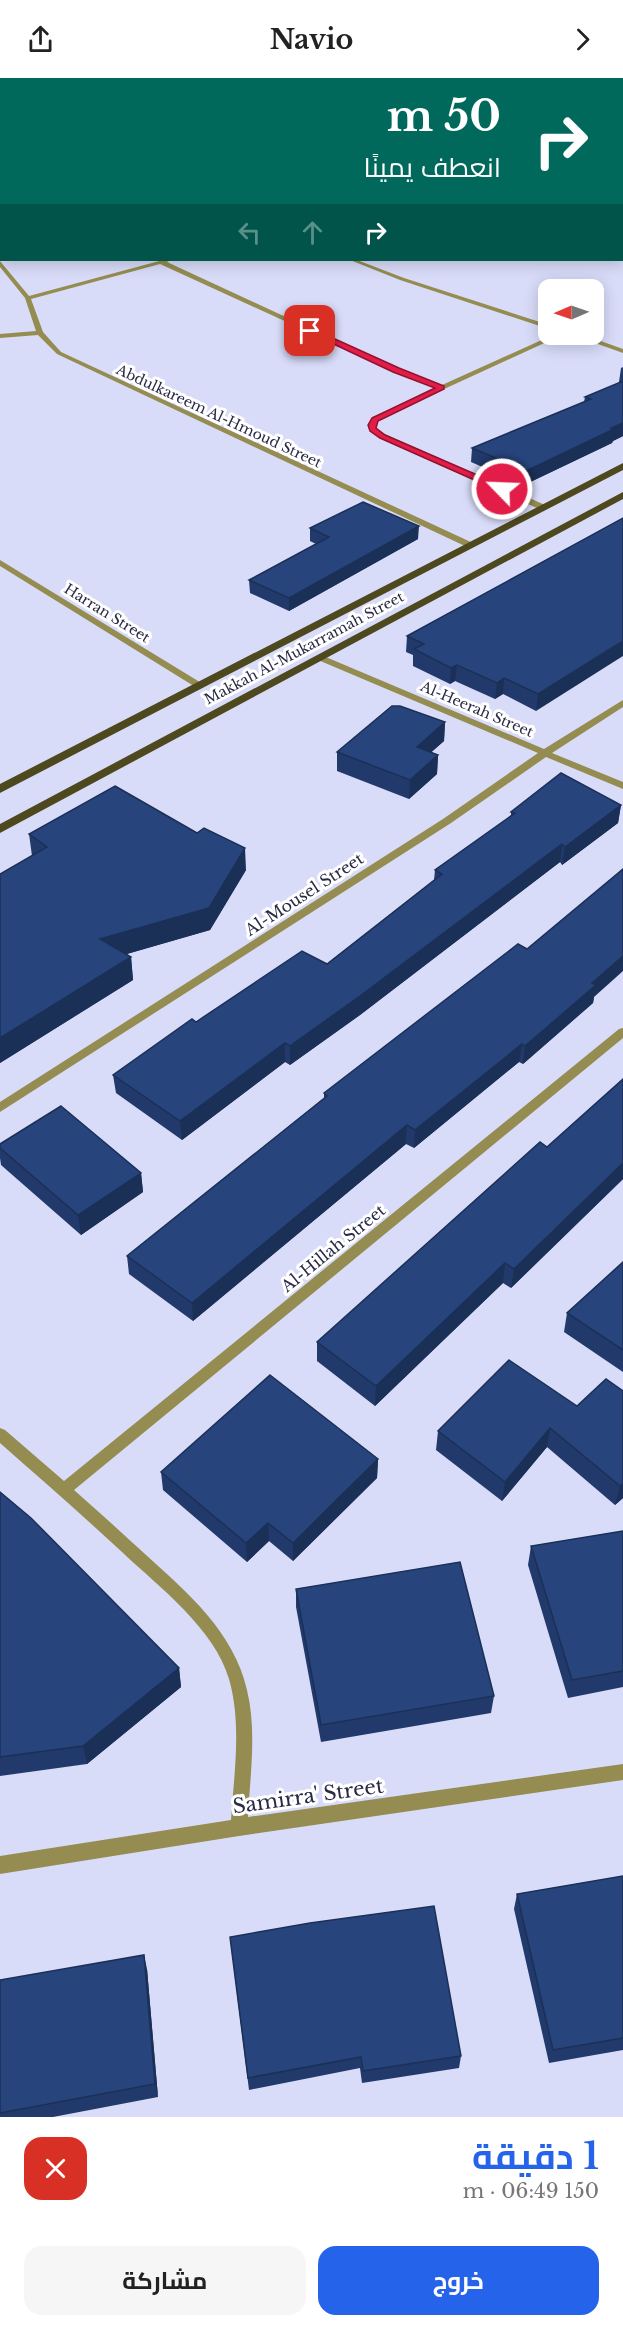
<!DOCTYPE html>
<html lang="ar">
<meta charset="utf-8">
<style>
:root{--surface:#fff;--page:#f6f6f6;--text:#222;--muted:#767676;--accent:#2563eb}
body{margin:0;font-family:"Libre Baskerville",Cairo,serif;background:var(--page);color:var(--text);direction:rtl;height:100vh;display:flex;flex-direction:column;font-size:22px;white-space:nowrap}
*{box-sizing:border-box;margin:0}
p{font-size:20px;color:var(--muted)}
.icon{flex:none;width:33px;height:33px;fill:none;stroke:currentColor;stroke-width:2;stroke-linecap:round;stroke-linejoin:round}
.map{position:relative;height:2039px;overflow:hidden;direction:ltr}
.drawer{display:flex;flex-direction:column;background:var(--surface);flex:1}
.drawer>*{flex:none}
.hud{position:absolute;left:0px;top:0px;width:624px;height:183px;box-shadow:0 3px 15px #0003;direction:rtl;background:#00695c;color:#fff;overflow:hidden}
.needle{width:39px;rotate:268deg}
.tools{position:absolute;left:538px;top:201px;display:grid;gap:12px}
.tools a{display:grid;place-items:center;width:66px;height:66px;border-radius:12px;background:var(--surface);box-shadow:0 3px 15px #0003;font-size:30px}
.pin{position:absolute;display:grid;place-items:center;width:51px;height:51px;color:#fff;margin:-26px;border-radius:12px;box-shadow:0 3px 9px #0006}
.me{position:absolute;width:66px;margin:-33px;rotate:294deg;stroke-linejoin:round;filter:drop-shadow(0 0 4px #0008)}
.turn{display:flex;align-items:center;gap:21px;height:126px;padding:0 24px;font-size:27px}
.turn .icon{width:78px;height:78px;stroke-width:2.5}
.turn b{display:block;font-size:42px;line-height:51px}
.lanes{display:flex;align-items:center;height:57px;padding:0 24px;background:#0003;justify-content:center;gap:30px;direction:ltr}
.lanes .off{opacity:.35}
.round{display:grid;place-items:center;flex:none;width:63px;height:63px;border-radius:18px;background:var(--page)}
.summary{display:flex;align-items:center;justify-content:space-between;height:102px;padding:0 24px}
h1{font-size:36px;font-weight:700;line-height:45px;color:var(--accent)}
.cta{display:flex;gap:12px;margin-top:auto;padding:12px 24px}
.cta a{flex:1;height:69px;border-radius:18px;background:var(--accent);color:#fff;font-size:24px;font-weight:700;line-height:69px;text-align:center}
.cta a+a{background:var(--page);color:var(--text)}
header{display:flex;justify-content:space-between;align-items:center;height:78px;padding:0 24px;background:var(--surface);font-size:27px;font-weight:700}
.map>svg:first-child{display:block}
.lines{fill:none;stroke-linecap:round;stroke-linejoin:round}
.service{fill:#948c50;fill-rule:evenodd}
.minor{fill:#948c50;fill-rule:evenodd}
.secondary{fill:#6e6410;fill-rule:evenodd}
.primary{fill:#4e481e;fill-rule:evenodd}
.wall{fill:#223a6b}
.shaded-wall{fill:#1b3057}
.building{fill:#27447c;stroke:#1b3057;stroke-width:1.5}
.route{fill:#e11d48;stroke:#92132f;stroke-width:1.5}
.labels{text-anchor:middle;stroke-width:6;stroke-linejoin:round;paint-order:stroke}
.far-street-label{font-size:14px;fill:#292a45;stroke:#fff}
.street-label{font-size:16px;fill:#292a45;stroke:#fff}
.near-street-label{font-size:20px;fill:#292a45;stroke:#fff}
</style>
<header><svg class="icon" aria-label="forward" viewBox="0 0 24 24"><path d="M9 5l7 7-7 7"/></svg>Navio<svg class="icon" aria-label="share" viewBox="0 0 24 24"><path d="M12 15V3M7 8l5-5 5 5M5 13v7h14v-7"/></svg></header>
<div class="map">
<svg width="623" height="2039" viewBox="0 0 623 2039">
<rect width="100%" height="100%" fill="#d9dcf9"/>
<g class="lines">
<path class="service" d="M0,0H20L0,2Z
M270,0L277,2H271Z
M449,0H455L447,2Z
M622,113H623V117H622Z
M440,309L445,310L378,342L376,350L385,356L545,427V431H539L379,360L370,353L368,347L372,339Z"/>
<path class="minor" d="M0,50H2V54H0Z
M0,83H2V87H0Z
M2,151V155L0,156V152Z
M622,173H623V177H622Z
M163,182H171L167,184L398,291L442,307L555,256H564L442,312L394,293L160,186L31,221L43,254L61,274L473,465V469H467L57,276L38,257L0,260V256L36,253L25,220L0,189V183L29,218Z
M350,182H357L404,200L549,247V251L400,202Z
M570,256H581L623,271V275Z
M0,482L203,606L205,608L200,611L197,610L0,488Z
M321,577L544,671L623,622V629L552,675L623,704V711L546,679L451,745L0,1034V1024L443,741L538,675L318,582V578Z
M623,950V960L74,1412C98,1433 121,1454 145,1476C187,1514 234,1554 247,1612C257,1653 250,1698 248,1739L623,1686V1702L239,1758L0,1796V1778L231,1742C234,1696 242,1646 229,1601C214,1550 159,1509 122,1474C82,1437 41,1401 0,1365V1350L5,1352L64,1403L619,951Z"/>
<path class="secondary" d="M112,0H133L103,2Z
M0,7H2V9H0Z"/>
<path class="primary" d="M252,0H259L261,2H253Z
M296,0H302L304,2H297Z
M350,0H356L348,2Z
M622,110H623V114H622Z
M622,125H623V130H622Z
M623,385V392L0,715V706Z
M623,414V421L0,755V746Z"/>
</g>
<path class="wall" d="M623,289V358L613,363L612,365L524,407L471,384L472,370L584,324L585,319L621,304H619L621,290Z
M623,440L536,633L503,616L495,621L455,603L450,606L413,588V577L406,574L407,558Z
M310,450L418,461L289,533L250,515L249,502L316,466L310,463Z
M445,644L444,663L431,674L438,677L437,696L409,721L337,693V674Z
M621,727L618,745L562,787L560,784L360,937L290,987L285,984L182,1062L116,1015L113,997L196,944L327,886L434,802L435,792L511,739V734Z
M197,755L246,792L210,852L126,876L131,879L133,902L0,985V796L32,778L29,756Z
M594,919L593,925L523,986L519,984L414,1070L406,1066L193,1243L129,1196L127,1178L324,1020V1015Z
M623,1001V1101L511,1210L503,1205L375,1328L317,1283V1264L547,1069Z
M0,1066L141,1095L143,1114L81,1157L1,1087L0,1080Z
M623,1184V1294L564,1254L567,1235Z
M606,1301L623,1420L615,1427L547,1369L502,1423L436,1372L438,1353L577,1328Z
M378,1381L377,1400L293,1483L269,1463L247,1484L163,1412L161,1394Z
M0,1414L179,1590L181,1609L87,1686L0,1698Z
M623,1453V1609L568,1620L528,1487L531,1468Z
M296,1511L494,1618L491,1635L321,1664L296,1529Z
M623,1798V1972L549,1985L514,1831L517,1816Z
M230,1859L461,1978L459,1990L362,2005L360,1990L249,2012Z
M147,1891L158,2019L53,2039H0V1902Z"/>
<path class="shaded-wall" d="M623,345V358L613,363L612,365L524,407L526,393Z
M419,448L418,461L289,533V520Z
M623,563V578L536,633L538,616Z
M457,587L455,603L450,606L451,590Z
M504,600L503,616L495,621L497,605Z
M445,644L444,663L416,688L417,669Z
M438,677L437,696L409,721L410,702Z
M621,727L618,745L562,787L565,769Z
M562,766L560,784L360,937L290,987V968Z
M245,770L246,792L210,852L103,883L100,861Z
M623,878V893L594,919L593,925L523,986L525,968L592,905Z
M131,879L133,902L0,985V960Z
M285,965V984L182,1062L180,1043Z
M522,966L519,984L414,1070L415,1052Z
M407,1047L406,1066L193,1243L192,1225Z
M623,1085V1101L511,1210L514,1191Z
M141,1095L143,1114L81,1157L78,1137Z
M505,1185L503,1205L375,1328L376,1308Z
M550,1350L547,1369L502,1423L505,1404Z
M378,1381L377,1400L293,1483V1465Z
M623,1405V1420L615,1427L620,1408Z
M268,1445L269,1463L247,1484L246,1465Z
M179,1590L181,1609L87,1686L83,1668Z
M144,1877L147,1891L158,2019L155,2006Z"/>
<path class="building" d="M497,0H623V31L622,2H486Z
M623,303V345L611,350L614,351L526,393L472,370L591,321L585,319Z
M363,424L419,448L289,520L249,502L329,459L310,450Z
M623,440V563L538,616L504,600L497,605L457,587L451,590L414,571L424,566L407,558Z
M392,628H400L445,644L417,669L438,677L410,702L337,674Z
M561,695L621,727L565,769L562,766L360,918L290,968L285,965L180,1043L113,997L192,941L196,944L302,873L327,886L442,796L435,792L515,735L511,734Z
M115,708L197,755L204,750L245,770L209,830L100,861L131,879L0,960V796L47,769L29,756Z
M623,791V878L592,905L596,907L525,968L522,966L415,1052L407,1047L192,1225L127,1178L327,1018L324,1015L518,866L527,871Z
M623,1001V1085L514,1191L505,1185L376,1308L317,1264L540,1064L547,1069Z
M61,1028L141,1095L78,1137L0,1070V1066Z
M623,1184V1272L567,1235Z
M509,1282L577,1328L606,1301L623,1313V1405L620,1408L550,1350L505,1404L438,1353Z
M270,1297L378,1381L293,1465L268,1445L246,1465L161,1394Z
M0,1414L31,1440L179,1590L83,1668L0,1679Z
M623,1453V1593L572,1602L531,1468Z
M460,1484L494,1618L321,1647L296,1511Z
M623,1798V1960L553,1972L517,1816Z
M434,1828L461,1978L363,1993L361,1979L248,2000L230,1859L310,1845Z
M144,1877L155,2006L0,2035V1902Z"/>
<path class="route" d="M308,251H313L399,290L444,308V311L378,343L376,350L385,357L505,409V413H499L380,360L370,353L368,347L372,340L435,310L393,294L308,254Z"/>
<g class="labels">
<g class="far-street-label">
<text transform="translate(219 338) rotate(25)" y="5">Abdulkareem Al-Hmoud Street</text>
<text transform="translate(107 535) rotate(32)" y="5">Harran Street</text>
<text transform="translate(304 570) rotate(-28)" y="5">Makkah Al-Mukarramah Street</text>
<text transform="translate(477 631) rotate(23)" y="5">Al-Heerah Street</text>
</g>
<g class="street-label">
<text transform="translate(304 816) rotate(-33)" y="6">Al-Mousel Street</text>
<text transform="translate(333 1170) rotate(-39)" y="6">Al-Hillah Street</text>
</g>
<g class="near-street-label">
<text transform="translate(308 1718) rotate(-8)" y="7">Samirra' Street</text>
</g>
</g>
</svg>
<div class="tools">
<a><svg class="needle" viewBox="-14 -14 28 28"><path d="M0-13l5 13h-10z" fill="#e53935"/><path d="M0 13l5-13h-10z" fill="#767676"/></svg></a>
</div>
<div class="pin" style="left:310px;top:253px;background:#d93025"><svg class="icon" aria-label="arrive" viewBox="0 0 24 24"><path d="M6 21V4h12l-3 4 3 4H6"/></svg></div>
<svg class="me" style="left:502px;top:411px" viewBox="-20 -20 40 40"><circle r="17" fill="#e11d48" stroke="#fff" stroke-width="3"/><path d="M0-11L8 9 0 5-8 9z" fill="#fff"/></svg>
<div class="hud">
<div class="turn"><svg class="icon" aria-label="right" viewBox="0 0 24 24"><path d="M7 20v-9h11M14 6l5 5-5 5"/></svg><div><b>50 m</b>انعطف يمينًا</div></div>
<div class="lanes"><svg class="icon off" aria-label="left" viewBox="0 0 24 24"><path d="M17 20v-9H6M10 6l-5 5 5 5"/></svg><svg class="icon off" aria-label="ahead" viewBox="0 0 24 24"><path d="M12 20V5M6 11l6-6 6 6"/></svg><svg class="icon" aria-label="right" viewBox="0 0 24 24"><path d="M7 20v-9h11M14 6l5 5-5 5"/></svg></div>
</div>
</div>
<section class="drawer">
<div class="summary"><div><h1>1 دقيقة</h1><p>150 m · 06:49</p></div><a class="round" style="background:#d93025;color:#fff"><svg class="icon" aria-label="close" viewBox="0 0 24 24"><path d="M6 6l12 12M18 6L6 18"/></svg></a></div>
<div class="cta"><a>خروج</a><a>مشاركة</a></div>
</section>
